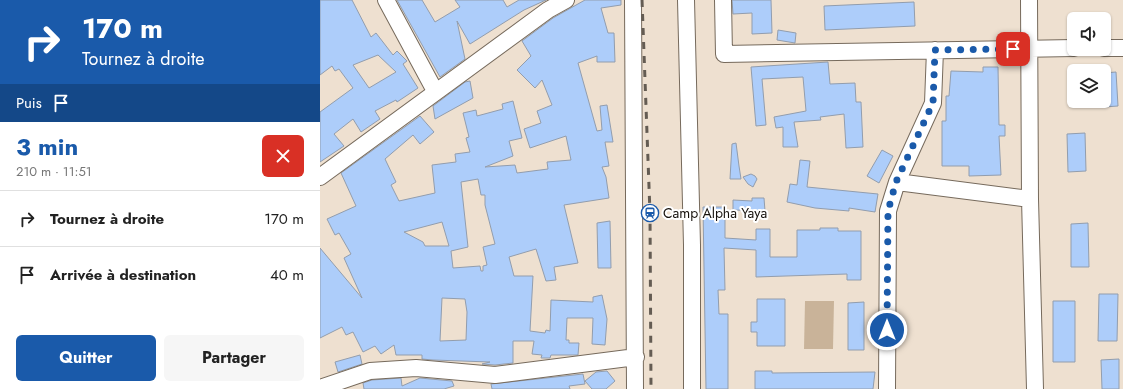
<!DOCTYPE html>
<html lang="fr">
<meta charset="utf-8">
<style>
:root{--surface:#fff;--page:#f6f6f6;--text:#222;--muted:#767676;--line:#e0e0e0;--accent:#1a5aaa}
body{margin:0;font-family:Jost,sans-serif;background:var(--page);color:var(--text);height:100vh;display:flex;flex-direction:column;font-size:15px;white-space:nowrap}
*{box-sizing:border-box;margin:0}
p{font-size:13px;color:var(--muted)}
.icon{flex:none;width:22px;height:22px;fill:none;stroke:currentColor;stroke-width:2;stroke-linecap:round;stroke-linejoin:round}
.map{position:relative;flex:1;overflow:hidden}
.panel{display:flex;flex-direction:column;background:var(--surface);width:320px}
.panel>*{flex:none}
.top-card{background:#1a5aaa;color:#fff;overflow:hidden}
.fabs{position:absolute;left:747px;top:12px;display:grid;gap:8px}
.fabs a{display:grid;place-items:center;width:44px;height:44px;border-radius:6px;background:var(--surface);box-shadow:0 1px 3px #0004;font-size:20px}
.pin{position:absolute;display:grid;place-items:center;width:34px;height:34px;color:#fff;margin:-17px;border-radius:8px;box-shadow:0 2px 6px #0006}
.me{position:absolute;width:44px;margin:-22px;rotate:0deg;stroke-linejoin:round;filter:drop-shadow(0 0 3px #0008)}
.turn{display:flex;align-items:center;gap:14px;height:84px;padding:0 16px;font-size:18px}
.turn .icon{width:52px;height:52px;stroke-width:2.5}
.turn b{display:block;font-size:28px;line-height:34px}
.then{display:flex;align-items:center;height:38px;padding:0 16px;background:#0003;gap:8px;font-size:15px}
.round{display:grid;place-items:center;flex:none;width:42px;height:42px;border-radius:6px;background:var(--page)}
.head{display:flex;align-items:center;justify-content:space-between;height:68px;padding:0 16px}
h1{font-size:24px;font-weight:700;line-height:30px;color:var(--accent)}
.action{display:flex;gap:8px;margin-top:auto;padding:8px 16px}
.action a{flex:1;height:46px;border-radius:6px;background:var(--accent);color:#fff;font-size:16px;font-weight:700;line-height:46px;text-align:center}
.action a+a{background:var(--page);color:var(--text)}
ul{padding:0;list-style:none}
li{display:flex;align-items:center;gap:12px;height:56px;padding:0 16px;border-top:1px solid var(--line)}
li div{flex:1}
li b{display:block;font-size:15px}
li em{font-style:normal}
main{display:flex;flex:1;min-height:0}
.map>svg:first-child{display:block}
.green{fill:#c9b399}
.building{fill:#adcdfa;stroke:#929dad;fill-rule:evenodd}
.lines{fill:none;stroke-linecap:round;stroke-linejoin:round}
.minor-casing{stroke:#766a5c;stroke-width:18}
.minor{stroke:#fff;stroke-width:16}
.rail{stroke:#645c53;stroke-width:3;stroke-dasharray:7 7;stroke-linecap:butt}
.route{stroke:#1a5aaa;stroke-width:7;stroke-dasharray:0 12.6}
.labels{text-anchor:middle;stroke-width:4;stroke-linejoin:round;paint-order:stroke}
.poi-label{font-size:14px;fill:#16110c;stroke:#fff;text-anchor:start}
</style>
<main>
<section class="panel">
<div class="top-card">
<div class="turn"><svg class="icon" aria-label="right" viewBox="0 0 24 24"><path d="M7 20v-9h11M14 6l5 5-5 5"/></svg><div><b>170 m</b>Tournez à droite</div></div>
<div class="then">Puis<svg class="icon" aria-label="arrive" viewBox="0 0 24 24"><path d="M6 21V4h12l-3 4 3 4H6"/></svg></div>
</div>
<div class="head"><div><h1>3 min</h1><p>210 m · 11:51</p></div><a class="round" style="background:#d93025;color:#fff"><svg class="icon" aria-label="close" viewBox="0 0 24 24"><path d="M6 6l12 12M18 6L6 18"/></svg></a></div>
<ul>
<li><svg class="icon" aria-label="right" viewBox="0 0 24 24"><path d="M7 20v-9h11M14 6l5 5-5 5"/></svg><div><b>Tournez à droite</b></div><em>170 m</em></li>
<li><svg class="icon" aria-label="arrive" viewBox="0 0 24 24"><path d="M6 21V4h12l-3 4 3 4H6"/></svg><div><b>Arrivée à destination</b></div><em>40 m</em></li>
</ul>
<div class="action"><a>Quitter</a><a>Partager</a></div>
</section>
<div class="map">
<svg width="803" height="389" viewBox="0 0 803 389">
<rect width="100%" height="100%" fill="#eee0d0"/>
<path class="green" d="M485,301H514L513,349H484Z"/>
<path class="building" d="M0,0H32L51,37L56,33L73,55L77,51L87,61L83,64L98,88L77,102L76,100L55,111L60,119L41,132L33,119L14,134L24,146L0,162V112L33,88L19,69L15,71L12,66L0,75ZM58,55L76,72L49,88L33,65Z
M77,0H102L115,22L140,7L135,0H183L187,7L199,0H226L204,10L150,44L137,21L145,59L120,77Z
M265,0H301V5L281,8L288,33H294L295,62H277V56L258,63L277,131L282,130L280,106L287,105L293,142H285L289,166L282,167L286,177L289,198L244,205L258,263L234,267L236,280L226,281L216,249L189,257L194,276H213L210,331L225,333L226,330L230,331L231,300L273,302V297L282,295L287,319L285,345L272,344L273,318H247L246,340H249V343H259L258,355H231L230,358H221L222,355L212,354L214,341H193V363L175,365L162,364L170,362L113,360L102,359V355H76L74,345L61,354L55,346L43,352L33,332L26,335L22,327L0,338V248L42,298L24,258L31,254L19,233L15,235L7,219L36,206L21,173L100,116L114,132L100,144L93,135L65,159L76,182L71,185L79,201L115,193L112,165L136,162L135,154L150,152L146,138L149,137L143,113L156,110L157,116L183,109L182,104L193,101L202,138L189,141L193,156L165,167L195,165L197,173L228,169L227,162L251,160L246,136L210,148L204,129L221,123L217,111L232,105L222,80L215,88L197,70L211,56L202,41L233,18ZM158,179L161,195H165V205L175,244L163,247L167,265L163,266V271H161L160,266L133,268L131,251L148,247L141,182ZM122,222L129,246H105L103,242L84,232ZM122,298L145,299L147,312L146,340L120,341Z
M412,0H451L452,33L432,34V13L413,14Z
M594,2L595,26L505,30L504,6Z
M458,30L476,33L475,43L457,40Z
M508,62L510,84L535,83L536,102H541L543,147L526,148L524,114L500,117L501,120L474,122L478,147H463V127L456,128L454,117L486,111L483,77L442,79L446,125L436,126L431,67Z
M663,67H678L679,125H685V136H679L681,175L649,176V166H622V121H626V96H629L631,71L663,72Z
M796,72L798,106L784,107V73Z
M150,81L153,98L115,119L113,106L145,82Z
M765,133L766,171L748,172L747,134Z
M416,143L419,166L421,179H410L412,144Z
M562,150L573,156L559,183L547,176Z
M480,160L490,161L487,187L558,194L555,212L529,208V211L495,208L467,202L470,184L477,185Z
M431,174L435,176L437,179L433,187L428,184L423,177Z
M432,198H444L445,211L413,210V200L432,201Z
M383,207H405V238L436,240V229H450V257H477V230H500V228H518V231H541V280H527V274L436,277V250L404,248L405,290H398L399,314H408V389H386Z
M290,221L291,268H278L277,223Z
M768,223L769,267H751V224Z
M779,294H798L797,341H778Z
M437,299H465V346H437V332H431V322H437Z
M733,301H755V362H733Z
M544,302V350H528V303Z
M40,355L42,364L18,372L15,362Z
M799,359V389H782L781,360Z
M287,371L295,381L286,389H272L265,381L276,372Z
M435,371H452V373L555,372L553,389H435Z
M263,374L265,384L249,386L250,389H172L171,384Z
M81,378L82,386L100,378L132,381L134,386L124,389H44L43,383L52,380Z"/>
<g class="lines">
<defs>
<path id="minor" d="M66,0L115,91
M313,0L315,389
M366,0L372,245V389
M403,0L404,54L754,48
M709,0L710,199L715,389
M784,48H803
M0,177L228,10L246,0
M577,182L710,199
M0,388L50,371L96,368L175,375L316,357
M567,389L568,211L577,182L613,103L615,50"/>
</defs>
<use href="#minor" class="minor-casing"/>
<use href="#minor" class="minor"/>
<path class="rail" d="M322,0L330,213L331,389"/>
</g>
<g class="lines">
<path class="route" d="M567,330L568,211L576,182L613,103L615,50L693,49"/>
</g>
<defs>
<symbol id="station-ring" viewBox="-11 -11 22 22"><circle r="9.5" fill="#fff" stroke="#1a5aaa" stroke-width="1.5"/><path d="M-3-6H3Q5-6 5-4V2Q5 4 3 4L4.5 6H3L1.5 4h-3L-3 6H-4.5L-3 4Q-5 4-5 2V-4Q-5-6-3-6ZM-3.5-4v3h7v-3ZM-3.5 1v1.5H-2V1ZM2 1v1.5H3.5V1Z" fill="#1a5aaa"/></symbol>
</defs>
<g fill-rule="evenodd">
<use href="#station-ring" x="320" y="203" width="20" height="20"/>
</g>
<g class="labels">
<g class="poi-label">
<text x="343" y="218">Camp Alpha Yaya</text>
</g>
</g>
</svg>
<div class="fabs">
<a><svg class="icon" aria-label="sound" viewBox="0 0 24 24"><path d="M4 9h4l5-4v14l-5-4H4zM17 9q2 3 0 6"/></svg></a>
<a><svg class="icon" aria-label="layers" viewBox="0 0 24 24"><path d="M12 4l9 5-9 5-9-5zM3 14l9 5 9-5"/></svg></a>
</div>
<div class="pin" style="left:693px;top:49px;background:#d93025"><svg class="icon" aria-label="arrive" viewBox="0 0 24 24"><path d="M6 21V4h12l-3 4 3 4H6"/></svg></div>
<svg class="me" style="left:567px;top:330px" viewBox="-20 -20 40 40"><circle r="17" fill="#1a5aaa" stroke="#fff" stroke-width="3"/><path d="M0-11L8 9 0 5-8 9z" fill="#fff"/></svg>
</div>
</main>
